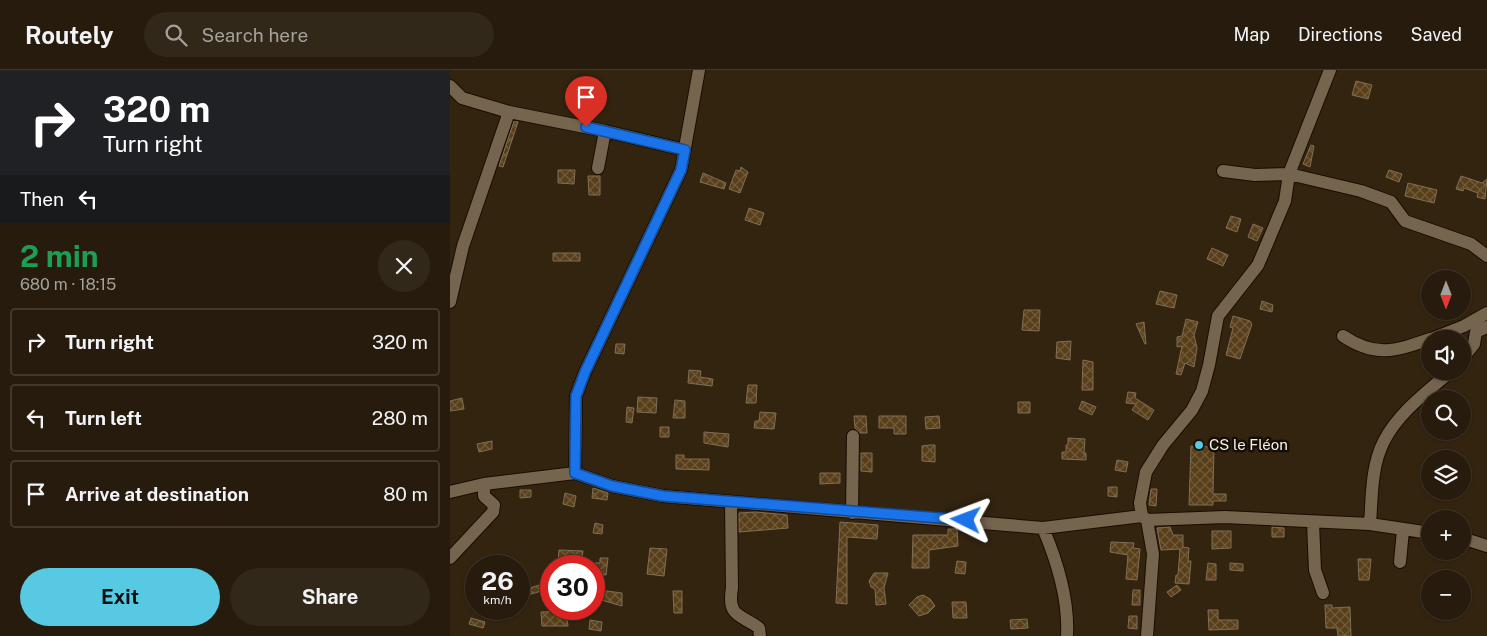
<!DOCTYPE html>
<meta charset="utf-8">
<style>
:root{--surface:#261b0c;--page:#32281a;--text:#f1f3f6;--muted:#a4a19d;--line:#42392d;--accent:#57c9e2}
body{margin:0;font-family:"Public Sans",sans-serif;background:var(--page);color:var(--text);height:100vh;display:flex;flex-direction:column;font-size:19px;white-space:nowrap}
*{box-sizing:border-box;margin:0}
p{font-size:16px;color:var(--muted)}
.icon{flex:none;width:28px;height:28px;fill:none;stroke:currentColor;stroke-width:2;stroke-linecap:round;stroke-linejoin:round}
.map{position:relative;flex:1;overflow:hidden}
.sheet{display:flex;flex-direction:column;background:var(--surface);width:450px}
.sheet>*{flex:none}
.top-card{background:#202124;color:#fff;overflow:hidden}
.needle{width:32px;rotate:180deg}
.fabs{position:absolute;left:971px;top:200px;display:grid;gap:10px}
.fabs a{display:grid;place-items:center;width:50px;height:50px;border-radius:50%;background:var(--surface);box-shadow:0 1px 4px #0004,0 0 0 1px var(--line);font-size:25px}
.speed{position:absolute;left:15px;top:485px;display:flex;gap:10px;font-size:25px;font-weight:700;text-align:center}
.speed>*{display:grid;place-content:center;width:65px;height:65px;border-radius:50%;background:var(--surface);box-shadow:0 1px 4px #0004,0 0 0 1px var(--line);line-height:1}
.speed small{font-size:12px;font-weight:400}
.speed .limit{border:8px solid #d22;background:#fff;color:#111}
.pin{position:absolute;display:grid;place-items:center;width:42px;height:42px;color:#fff;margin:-51px -21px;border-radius:50% 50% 50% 0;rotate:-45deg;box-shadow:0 0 5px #0007}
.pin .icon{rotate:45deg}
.me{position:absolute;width:55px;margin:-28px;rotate:273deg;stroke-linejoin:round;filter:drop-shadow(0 0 4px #0008)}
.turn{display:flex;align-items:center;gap:18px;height:105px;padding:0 20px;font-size:22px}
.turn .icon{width:65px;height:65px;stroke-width:2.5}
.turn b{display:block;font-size:35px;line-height:42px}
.then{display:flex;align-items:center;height:48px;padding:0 20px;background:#0003;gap:10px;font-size:19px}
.round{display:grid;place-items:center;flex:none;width:52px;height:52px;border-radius:26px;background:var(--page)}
.summary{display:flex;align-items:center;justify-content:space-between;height:85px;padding:0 20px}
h1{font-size:30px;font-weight:700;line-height:38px;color:#1e9e55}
.button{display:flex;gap:10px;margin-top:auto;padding:10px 20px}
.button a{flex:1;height:58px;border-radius:30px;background:var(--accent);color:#111;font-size:20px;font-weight:700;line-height:58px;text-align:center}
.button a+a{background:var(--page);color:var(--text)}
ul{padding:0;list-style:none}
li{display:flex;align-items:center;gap:15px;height:68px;margin:0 10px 8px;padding:0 10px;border:2px solid var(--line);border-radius:5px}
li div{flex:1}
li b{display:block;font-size:19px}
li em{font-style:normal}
header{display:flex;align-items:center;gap:30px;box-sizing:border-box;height:70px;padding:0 25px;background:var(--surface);border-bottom:1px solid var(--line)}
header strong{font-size:24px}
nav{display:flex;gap:28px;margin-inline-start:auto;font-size:18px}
.search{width:350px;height:45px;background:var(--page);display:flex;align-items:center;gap:12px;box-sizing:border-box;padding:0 18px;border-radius:28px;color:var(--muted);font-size:19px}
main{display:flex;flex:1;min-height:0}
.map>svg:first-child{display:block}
.building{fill:url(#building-cross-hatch);stroke:#7f6e58}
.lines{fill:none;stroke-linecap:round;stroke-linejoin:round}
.minor-casing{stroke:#1a0d00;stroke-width:14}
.minor{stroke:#75644e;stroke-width:12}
.route-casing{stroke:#114b97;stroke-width:12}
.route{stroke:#1a73e8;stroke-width:9}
.poi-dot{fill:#57c9e2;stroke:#150f07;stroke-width:2}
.labels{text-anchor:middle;stroke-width:5;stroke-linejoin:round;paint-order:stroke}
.poi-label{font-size:15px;fill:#faf0e3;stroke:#150f07;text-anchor:start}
</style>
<header>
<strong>Routely</strong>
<div class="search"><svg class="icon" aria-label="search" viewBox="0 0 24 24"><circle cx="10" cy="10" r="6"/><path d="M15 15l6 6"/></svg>Search here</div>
<nav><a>Map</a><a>Directions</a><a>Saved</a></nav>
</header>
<main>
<section class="sheet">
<div class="top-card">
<div class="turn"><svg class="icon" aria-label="right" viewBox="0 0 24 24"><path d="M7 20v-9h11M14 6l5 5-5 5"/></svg><div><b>320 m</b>Turn right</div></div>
<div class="then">Then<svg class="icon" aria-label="left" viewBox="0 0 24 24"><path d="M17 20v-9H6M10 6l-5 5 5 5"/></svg></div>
</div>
<div class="summary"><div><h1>2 min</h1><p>680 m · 18:15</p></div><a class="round"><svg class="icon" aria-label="close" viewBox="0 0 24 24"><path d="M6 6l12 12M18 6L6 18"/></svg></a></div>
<ul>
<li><svg class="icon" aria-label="right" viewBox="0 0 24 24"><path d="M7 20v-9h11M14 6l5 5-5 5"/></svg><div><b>Turn right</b></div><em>320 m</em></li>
<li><svg class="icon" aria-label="left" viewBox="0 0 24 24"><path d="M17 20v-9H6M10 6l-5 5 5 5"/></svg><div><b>Turn left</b></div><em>280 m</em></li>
<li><svg class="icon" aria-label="arrive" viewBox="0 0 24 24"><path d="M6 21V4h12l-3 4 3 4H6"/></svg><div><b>Arrive at destination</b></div><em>80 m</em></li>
</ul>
<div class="button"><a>Exit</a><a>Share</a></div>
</section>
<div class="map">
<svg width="1037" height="566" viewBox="0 0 1037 566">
<defs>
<pattern id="building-cross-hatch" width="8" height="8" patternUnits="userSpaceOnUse" patternTransform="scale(1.25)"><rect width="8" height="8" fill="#593f19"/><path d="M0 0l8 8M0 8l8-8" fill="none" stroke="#725b3a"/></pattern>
</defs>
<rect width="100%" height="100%" fill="#332410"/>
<path class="building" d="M906,11L922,15L918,29L902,25Z
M64,51L68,52L53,97L49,96Z
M861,75L864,76L860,97L853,94Z
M291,97L298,102L290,123L279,119L286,100L290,101Z
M108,100H125L124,114L108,113Z
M939,100L952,104L949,112L936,107Z
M253,103L276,113L274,119L250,112Z
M138,106H150V125H139Z
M1011,106L1032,113L1037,109L1035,129L1027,127L1028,123L1014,118L1013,121L1006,119Z
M958,113L987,120L984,133L955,126Z
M299,138L314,143L310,155L295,150Z
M781,146L791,149L787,162L776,158Z
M803,154L813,158L807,171L798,167Z
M762,178L778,185L773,196L757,189Z
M103,183H130V191H103Z
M710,221L727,225L724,238L706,234Z
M812,231L823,235L822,242L810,239Z
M574,240H590L589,261L572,260Z
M783,246L800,251L802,254L790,289L776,285L783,258L780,257Z
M736,249L748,252L744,265L747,278L744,297L735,293L731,305L726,304L732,276L727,277V267L732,266Z
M694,252L696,274H695L686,254Z
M621,271L620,290L606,288L607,272Z
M166,274H175L174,284L165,283Z
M633,290L643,292V320H632Z
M239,300L251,301L250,307L263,309L262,316L238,313Z
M298,315H307L306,333H296Z
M678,322L686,323L685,328L704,340L698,350L682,340L686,334L676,333Z
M188,327L207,328L206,343L187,342Z
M12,328L14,339L0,341V331Z
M225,330L235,331V348H223Z
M632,331L646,337L642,345L629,339Z
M568,332H580V343H568Z
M177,337L184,338L182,353L176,352Z
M310,342L326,343L324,359L304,358L305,351H309Z
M404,346H416L417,363H410L405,358Z
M429,346H456V364H444V358H429Z
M489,346L490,358L476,359L475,347Z
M210,357H219V367H210Z
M254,362L279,364L278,377L254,373Z
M618,368L635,369L634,383H636V390L612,389V382H616V375H618Z
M42,371V379L29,382L27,374Z
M480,375H485V392L472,391V376Z
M741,376L764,377L763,424H776V431H763V435H739Z
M411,383H422V402L411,401Z
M226,385H234V389H259V400L226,399Z
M667,390L678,392L676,402L665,400Z
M370,403H390V413L370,414Z
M658,417H667V427L658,426Z
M143,418L158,423L157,430L142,428Z
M701,419H707L706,436L699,435Z
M70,420H81V427L70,428Z
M115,423L126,426L124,437L113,434Z
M306,442L337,445L338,458L289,462V443Z
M390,452L428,455L427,469L397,467V534L386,533Z
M145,453L153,455L152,464L143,463Z
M720,457L723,465H733V477L739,478L738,491H741L739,514L725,513L726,505H728L730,479L711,480L707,458Z
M822,457L834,458V467H822Z
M498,459H507L508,476L479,480V498H462L463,465H498Z
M762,461H781V478L762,479Z
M661,472L684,473L683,478L690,479L687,510L676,509L678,485L660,482Z
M200,478L217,479L214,506L197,504Z
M109,480L133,481L131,494L108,492Z
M150,488H158L156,505L144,504V493H150Z
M908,489H921L919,510H909Z
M507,491L516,492L515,504L505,503Z
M758,493L766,494V510H756Z
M780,493L793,494V501L780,500Z
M424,503H438L434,518L436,534L426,535L425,519L421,517L419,511Z
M93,514L95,520L74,526L73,520Z
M727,515L731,520L721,527L717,522Z
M149,520L172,523V536L148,529Z
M683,520H690V535H682Z
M223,521H232V543H224Z
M473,525L480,529L485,536L478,543L469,546L459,535L467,527Z
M502,532H516L517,548H503Z
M875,535H882V538L900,537L901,566H888L887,558H876Z
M758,540H768V550H788V559L759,560Z
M116,541L118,556H92L91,542Z
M679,546H687V559L678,558Z
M21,548L35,552L33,558L19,554Z
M577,549L578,558L561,559L560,550Z
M140,550L152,552L151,561L139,559Z"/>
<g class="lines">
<defs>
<path id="minor" d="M0,16L12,28L59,42L155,61L235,80
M148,98L155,61
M773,101L805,105L839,104L911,121L941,132L955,151L1021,174L1037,186
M0,232L13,176L59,42
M893,266C926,288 945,281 980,269
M981,269L1014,256L1037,243
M1012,289L1024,274L1026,262L1037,257
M125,403L126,326L135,302L231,100L249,0
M0,422L34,414L125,403L162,416L213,426L593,458L692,446L697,450L775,447L920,454L980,463
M281,432L282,518C277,547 290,544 309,558L310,566
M402,443L403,366
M692,446L690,433L696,402L713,375L742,340L752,321L759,295L768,246L808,195L835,131L839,104L880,0
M697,450L703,484L697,566
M863,453L865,500L873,523
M920,454C922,427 921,396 934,371C949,342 977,322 1001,301
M593,458C607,491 619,530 617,566
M1012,468L1037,476
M0,488L43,442L44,435L34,426V414
M950,492L953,460"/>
</defs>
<use href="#minor" class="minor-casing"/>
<use href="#minor" class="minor"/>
</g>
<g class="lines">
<defs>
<path id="route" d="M136,57L235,80L231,100L135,302L126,326L125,403L162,416L213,426L516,450"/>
</defs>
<use href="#route" class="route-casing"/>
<use href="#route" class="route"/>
</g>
<circle class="poi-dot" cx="749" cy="375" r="5"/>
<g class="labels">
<g class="poi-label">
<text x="759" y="380">CS le Fléon</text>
</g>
</g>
</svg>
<div class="fabs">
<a><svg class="needle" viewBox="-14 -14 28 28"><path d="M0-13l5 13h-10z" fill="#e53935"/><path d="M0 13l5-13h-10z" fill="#a4a19d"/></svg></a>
<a><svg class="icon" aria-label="sound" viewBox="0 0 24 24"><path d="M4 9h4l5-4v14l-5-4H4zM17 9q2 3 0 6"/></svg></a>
<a><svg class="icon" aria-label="search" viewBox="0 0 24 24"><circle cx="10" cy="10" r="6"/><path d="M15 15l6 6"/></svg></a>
<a><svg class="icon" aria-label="layers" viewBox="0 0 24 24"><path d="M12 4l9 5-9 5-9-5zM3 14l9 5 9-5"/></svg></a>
<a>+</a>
<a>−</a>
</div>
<div class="speed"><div>26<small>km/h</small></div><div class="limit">30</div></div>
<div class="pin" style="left:136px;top:57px;background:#d93025"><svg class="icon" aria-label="arrive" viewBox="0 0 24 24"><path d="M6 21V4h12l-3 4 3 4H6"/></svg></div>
<svg class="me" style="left:516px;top:450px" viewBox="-20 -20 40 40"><path d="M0-17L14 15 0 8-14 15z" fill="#1a73e8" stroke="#fff" stroke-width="4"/></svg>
</div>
</main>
